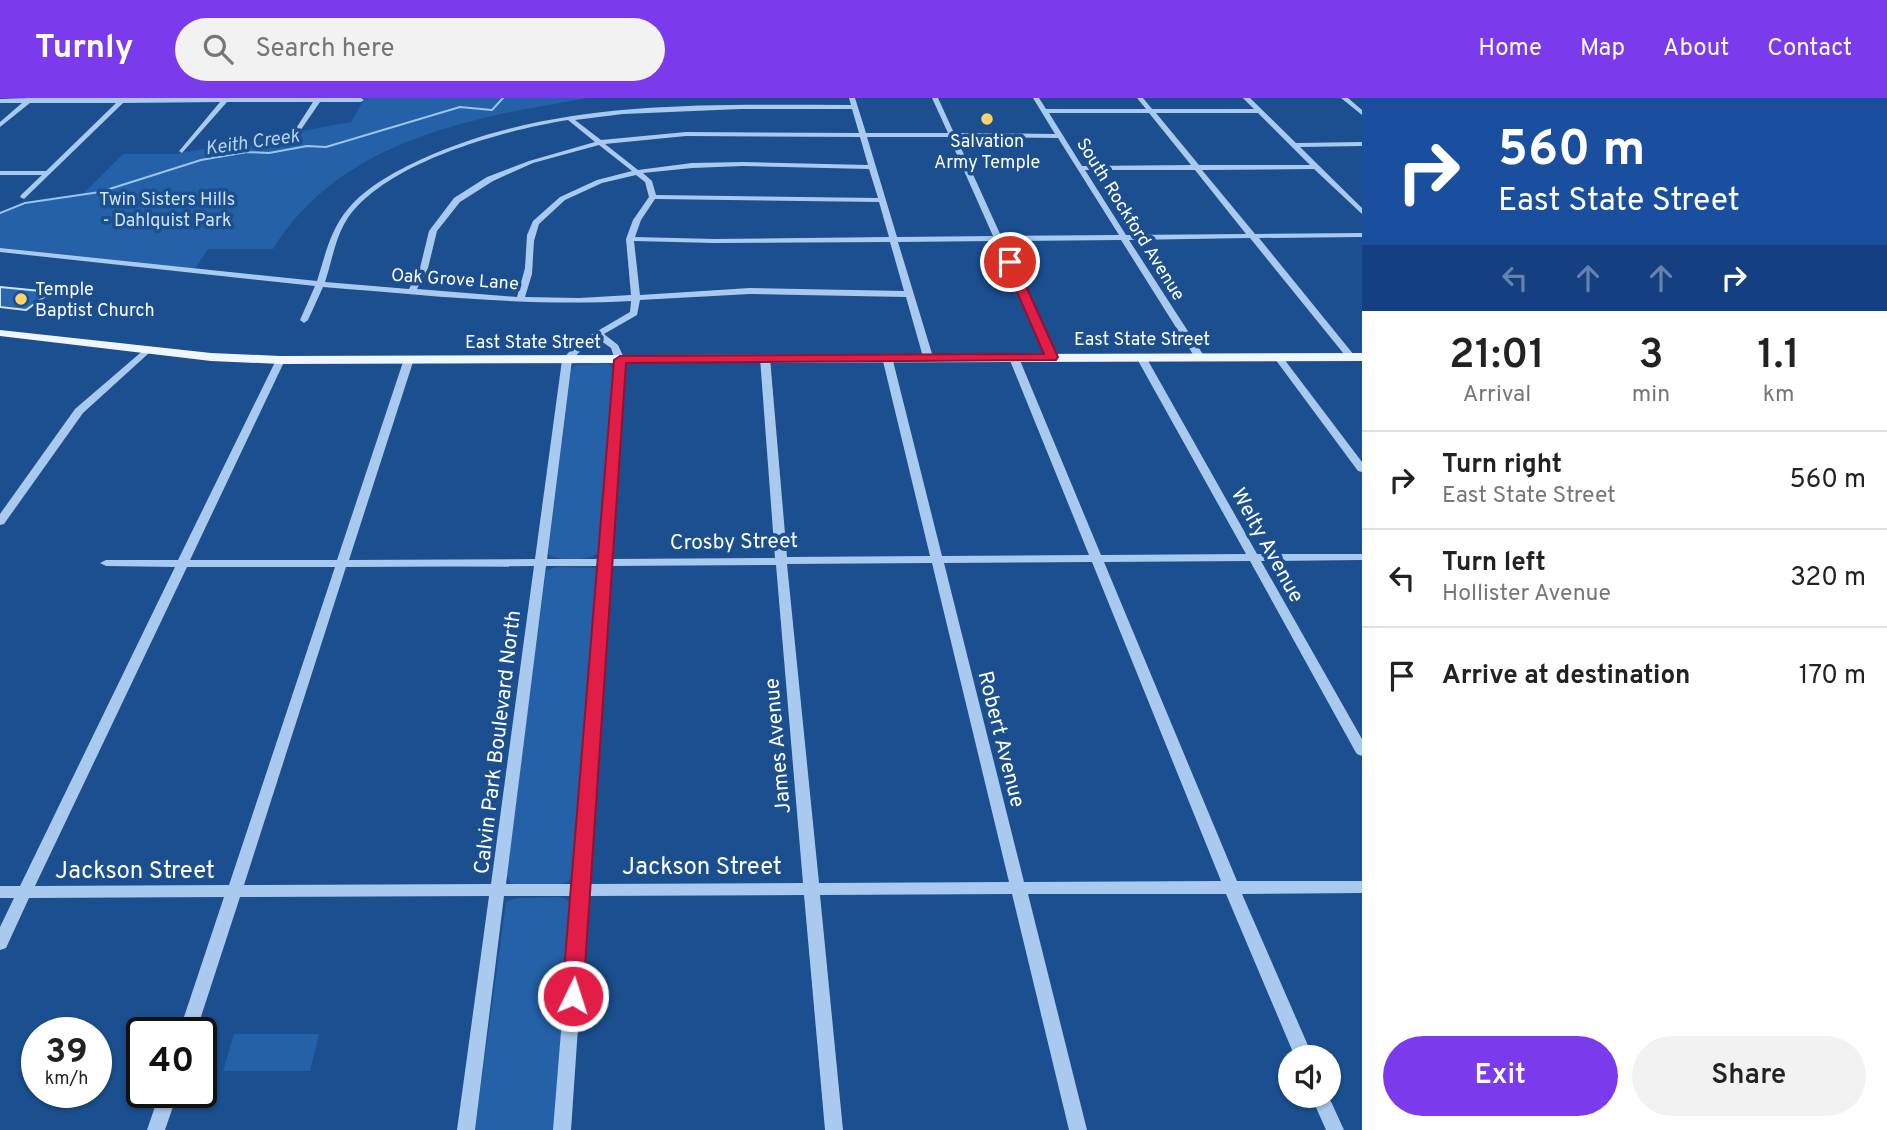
<!DOCTYPE html>
<style>
:root{--surface:#fff;--page:#f2f2f2;--text:#222;--muted:#767676;--line:#e0e0e0;--accent:#7c3aed}
body{margin:0;font-family:Overpass,sans-serif;background:var(--page);color:var(--text);height:100vh;display:flex;flex-direction:column;font-size:26px;white-space:nowrap}
*{box-sizing:border-box;margin:0}
p{font-size:23px;color:var(--muted)}
.icon{flex:none;width:38px;height:38px;fill:none;stroke:currentColor;stroke-width:2;stroke-linecap:round;stroke-linejoin:round}
.map{position:relative;flex:1;overflow:hidden}
.panel{display:flex;flex-direction:column;background:var(--surface);width:525px}
.panel>*{flex:none}
.hud{background:#1a4fa0;color:#fff;overflow:hidden}
.fabs{position:absolute;left:1278px;top:947px;display:grid;gap:14px}
.fabs a{display:grid;place-items:center;width:63px;height:63px;border-radius:50%;background:var(--surface);box-shadow:0 2px 5px #0004;font-size:35px}
.speed{position:absolute;left:21px;top:919px;display:flex;gap:14px;font-size:35px;font-weight:700;text-align:center}
.speed>*{display:grid;place-content:center;width:91px;height:91px;border-radius:50%;background:var(--surface);box-shadow:0 2px 5px #0004;line-height:1}
.speed small{font-size:18px;font-weight:400}
.speed .limit{border:4px solid #111;border-radius:10px;background:#fff;color:#111}
.pin{position:absolute;display:grid;place-items:center;width:60px;height:60px;color:#fff;margin:-30px;border:4px solid #fff;border-radius:50%;box-shadow:0 2px 7px #0007}
.me{position:absolute;width:77px;margin:-38px;rotate:4deg;stroke-linejoin:round;filter:drop-shadow(0 0 5px #0008)}
.turn{display:flex;align-items:center;gap:24px;height:147px;padding:0 21px;font-size:32px}
.turn .icon{width:91px;height:91px;stroke-width:2.5}
.turn b{display:block;font-size:49px;line-height:60px}
.lanes{display:flex;align-items:center;height:66px;padding:0 21px;background:#0003;justify-content:center;gap:35px;direction:ltr}
.lanes .off{opacity:.35}
.eta{display:flex;justify-content:space-evenly;align-items:center;height:119px;text-align:center}
.eta b{font-size:42px;font-weight:600;line-height:49px}
.button{display:flex;gap:14px;margin-top:auto;padding:14px 21px}
.button a{flex:1;height:80px;border-radius:42px;background:var(--accent);color:#fff;font-size:28px;font-weight:600;line-height:80px;text-align:center}
.button a+a{background:var(--page);color:var(--text)}
ul{padding:0;list-style:none}
li{display:flex;align-items:center;gap:21px;height:98px;padding:0 21px;border-top:2px solid var(--line)}
li div{flex:1}
li b{display:block;font-size:26px}
li em{font-style:normal}
header{display:flex;align-items:center;gap:42px;box-sizing:border-box;height:98px;padding:0 35px;background:var(--accent);color:#fff}
header strong{font-size:33px}
nav{display:flex;gap:38px;margin-inline-start:auto;font-size:24px}
.search{width:490px;height:63px;background:var(--page);display:flex;align-items:center;gap:18px;box-sizing:border-box;padding:0 24px;border-radius:38px;color:var(--muted);font-size:26px}
main{display:flex;flex:1;min-height:0}
.map>svg:first-child{display:block}
.green{fill:#2461a8}
.lines{fill:none;stroke-linecap:round;stroke-linejoin:round}
.stream{stroke:#9cc4f0;stroke-width:2}
.building{fill:#2a66ad;stroke:#cfe3fa;stroke-width:2}
.minor{fill:#a9c9ee;fill-rule:evenodd}
.major{fill:#f0f6ff;fill-rule:evenodd}
.route{fill:#e11d48;stroke:#92132f;stroke-width:2}
.poi-dot{fill:#ffd166;stroke:#1b4f8f;stroke-width:2.5}
.labels{text-anchor:middle;stroke-width:7;stroke-linejoin:round;paint-order:stroke}
.far-poi-label{font-size:18px;fill:#fff;stroke:#1b4f8f}
.far-park-label{font-size:18px;fill:#cfe3fa;stroke:#1b4f8f}
.far-street-label{font-size:18px;fill:#fff;stroke:#1b4f8f}
.far-water-label{font-size:19px;font-style:italic;fill:#b5d3f5;stroke:#1b4f8f}
.street-label{font-size:21px;fill:#fff;stroke:#1b4f8f}
.near-street-label{font-size:24px;fill:#fff;stroke:#1b4f8f}
</style>
<header>
<strong>Turnly</strong>
<div class="search"><svg class="icon" aria-label="search" viewBox="0 0 24 24"><circle cx="10" cy="10" r="6"/><path d="M15 15l6 6"/></svg>Search here</div>
<nav><a>Home</a><a>Map</a><a>About</a><a>Contact</a></nav>
</header>
<main>
<div class="map">
<svg width="1362" height="1032" viewBox="0 0 1362 1032">
<rect width="100%" height="100%" fill="#1b4f8f"/>
<path class="green" d="M365,0H588C470,20 341,42 273,151H208L195,171L0,151V116L34,103L82,97L123,56H175L351,24Z
M576,267L608,266L614,271L600,454C590,463 558,464 548,456L571,272Z
M556,469L595,470L598,476L574,778C563,793 533,787 516,786L510,785L506,775L546,473Z
M560,799L567,801L571,810L554,1032H475L506,804L517,800Z
M234,936H319L310,973H223Z"/>
<g class="lines">
<path class="stream" d="M0,115L25,105L100,94L201,62L247,54L269,55L307,48L326,49L460,9L492,12L503,0"/>
</g>
<path class="building" d="M0,189L51,194L26,212L0,209Z"/>
<g class="lines">
<path class="minor" d="M29,0H361L364,2L361,4H320L300,33L298,34L295,32L313,4H227L182,55L179,53L180,52L220,4L123,5L24,101L20,99L21,97L42,77H0V73H46L116,5H30L0,29V24L22,5H0V1Z
M849,0H855L866,35H948L932,0H938L954,35L1055,36L1033,0H1039L1046,11H1146L1137,0H1143L1152,11H1254L1243,0H1250L1296,45L1362,44V48L1300,49L1362,110V116L1314,71L1202,72L1255,136L1362,135V139L1259,140L1354,257V261H1348L1250,140L1129,142L1204,258L1199,261L1194,258L1121,142L1003,143L1057,259L1052,262L1047,259L996,143L898,144L933,259L928,262L923,259L906,199L750,196L640,202L637,217L604,236L618,247L625,262L611,461L775,460L760,260L765,257L770,260L787,459L930,458L882,259L887,256L892,259L942,458L1089,457L1009,260L1014,257L1019,260L1101,457L1246,456L1136,259L1141,256L1146,259L1257,456H1362V462L1261,463L1362,641V658L1357,656L1355,653L1250,463L1104,464L1237,783H1362V795L1242,796L1313,959H1295L1226,796H1028L1087,1032H1069L1012,796L820,797L843,1032H825L804,797L587,798L571,1032H553L572,798H504L475,1032H457L489,798L240,799L196,934H179L224,799L29,800L6,850L0,852V829L14,800H0V788H20L175,469L106,468L100,465L106,462H178L277,260H283L285,262L190,462H337L404,261L409,258L414,261L349,462L535,461L562,262L577,245L630,214L631,203C528,209 426,197 323,189L308,222L304,225L300,222L315,188L0,154V150L317,183C325,158 330,132 348,111C367,88 396,73 422,61C556,0 707,7 851,7ZM741,11H852L859,35L686,34L601,42L575,22L623,16ZM1049,15H1149L1191,67L1082,68ZM1156,15H1258L1310,67H1199ZM568,22L595,44L529,63L487,79L454,100L429,133L420,170L409,191L325,184C332,163 335,141 346,123C382,65 504,32 568,22ZM686,38L860,39L868,67L743,64L692,65L638,72L605,46ZM867,39H949L993,138L897,139ZM956,39L1058,40L1119,137L1001,138ZM599,47L632,73L597,82L560,99L533,123L527,137L525,170L517,199L417,191L428,170L437,133L460,104L493,83L533,65ZM743,68L869,71L878,100L656,97L652,83L643,75L692,70ZM1085,72H1195L1246,136L1126,137ZM636,77L645,84L649,99L633,122L626,141L631,197L579,200L525,199L532,176L534,143L539,126L565,102L602,85ZM655,101L879,104L889,139L714,141L635,139L641,122ZM634,143L714,145L890,144L904,193L750,190L640,197ZM597,240L611,250L615,262L599,461H547L572,262L584,249ZM1092,464L1221,783L1024,784L944,465ZM932,465L1009,784L819,785L787,466ZM776,467L803,785L588,786L610,468ZM534,468L491,786L244,787L346,469ZM546,468H599L573,786H506ZM187,469H335L229,787L35,788Z
M1341,0H1348L1362,12V17Z
M146,250L151,253L149,255L83,315L4,426L0,427V416L75,311Z
M1278,256L1281,257L1362,364V374L1358,373L1275,261L1273,259Z
M160,994H178L165,1032H147Z
M1328,997L1344,1032H1326L1311,998Z"/>
<path class="major" d="M0,232L211,255L280,258L1362,255V263L280,266L211,263L0,238Z"/>
</g>
<path class="route" d="M1010,161L1015,164L1058,259L1056,262L626,265L583,898L580,904L573,907L565,904L562,898L614,262L620,258L1044,256L1004,164Z"/>
<g class="poi-dot">
<circle cx="987" cy="21" r="7"/>
<circle cx="21" cy="201" r="7"/>
</g>
<g class="labels">
<g class="far-poi-label">
<text x="987" y="49">Salvation<tspan x="987" dy="21">Army Temple</tspan></text>
<text x="35" y="197" text-anchor="start">Temple<tspan x="35" dy="21">Baptist Church</tspan></text>
</g>
<g class="far-park-label">
<text x="167" y="107">Twin Sisters Hills<tspan x="167" dy="21">- Dahlquist Park</tspan></text>
</g>
<g class="far-street-label">
<text transform="translate(1131 121) rotate(58)" y="6">South Rockford Avenue</text>
<text transform="translate(455 181) rotate(4)" y="6">Oak Grove Lane</text>
<text x="1142" y="247">East State Street</text>
<text x="533" y="250">East State Street</text>
</g>
<g class="far-water-label">
<text transform="translate(252 43) rotate(-8)" y="7">Keith Creek</text>
</g>
<g class="street-label">
<text transform="translate(734 443) rotate(-1)" y="7">Crosby Street</text>
<text transform="translate(1268 447) rotate(61)" y="7">Welty Avenue</text>
<text transform="translate(1002 641) rotate(76)" y="7">Robert Avenue</text>
<text transform="translate(497 644) rotate(-83)" y="7">Calvin Park Boulevard North</text>
<text transform="translate(777 648) rotate(-95)" y="7">James Avenue</text>
</g>
<g class="near-street-label">
<text x="702" y="776">Jackson Street</text>
<text x="135" y="780">Jackson Street</text>
</g>
</g>
</svg>
<div class="fabs">
<a><svg class="icon" aria-label="sound" viewBox="0 0 24 24"><path d="M4 9h4l5-4v14l-5-4H4zM17 9q2 3 0 6"/></svg></a>
</div>
<div class="speed"><div>39<small>km/h</small></div><div class="limit">40</div></div>
<div class="pin" style="left:1010px;top:164px;background:#d93025"><svg class="icon" aria-label="arrive" viewBox="0 0 24 24"><path d="M6 21V4h12l-3 4 3 4H6"/></svg></div>
<svg class="me" style="left:573px;top:898px" viewBox="-20 -20 40 40"><circle r="17" fill="#e11d48" stroke="#fff" stroke-width="3"/><path d="M0-11L8 9 0 5-8 9z" fill="#fff"/></svg>
</div>
<section class="panel">
<div class="hud">
<div class="turn"><svg class="icon" aria-label="right" viewBox="0 0 24 24"><path d="M7 20v-9h11M14 6l5 5-5 5"/></svg><div><b>560 m</b>East State Street</div></div>
<div class="lanes"><svg class="icon off" aria-label="left" viewBox="0 0 24 24"><path d="M17 20v-9H6M10 6l-5 5 5 5"/></svg><svg class="icon off" aria-label="ahead" viewBox="0 0 24 24"><path d="M12 20V5M6 11l6-6 6 6"/></svg><svg class="icon off" aria-label="ahead" viewBox="0 0 24 24"><path d="M12 20V5M6 11l6-6 6 6"/></svg><svg class="icon" aria-label="right" viewBox="0 0 24 24"><path d="M7 20v-9h11M14 6l5 5-5 5"/></svg></div>
</div>
<div class="eta">
<div><b>21:01</b><p>Arrival</p></div>
<div><b>3</b><p>min</p></div>
<div><b>1.1</b><p>km</p></div>
</div>
<ul>
<li><svg class="icon" aria-label="right" viewBox="0 0 24 24"><path d="M7 20v-9h11M14 6l5 5-5 5"/></svg><div><b>Turn right</b><p>East State Street</p></div><em>560 m</em></li>
<li><svg class="icon" aria-label="left" viewBox="0 0 24 24"><path d="M17 20v-9H6M10 6l-5 5 5 5"/></svg><div><b>Turn left</b><p>Hollister Avenue</p></div><em>320 m</em></li>
<li><svg class="icon" aria-label="arrive" viewBox="0 0 24 24"><path d="M6 21V4h12l-3 4 3 4H6"/></svg><div><b>Arrive at destination</b></div><em>170 m</em></li>
</ul>
<div class="button"><a>Exit</a><a>Share</a></div>
</section>
</main>
